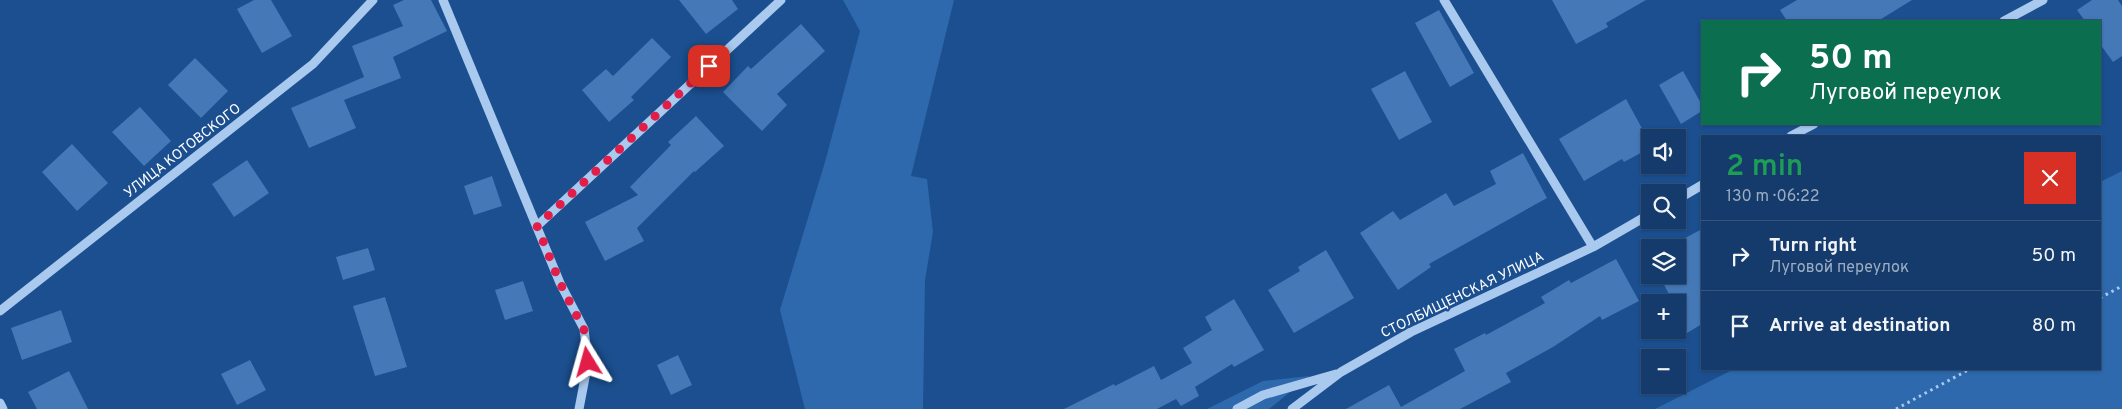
<!DOCTYPE html>
<meta charset="utf-8">
<style>
:root{--surface:#143b6b;--page:#1d4271;--text:#f1f3f6;--muted:#9dadc1;--line:#33557e}
body{margin:0;font-family:Overpass,sans-serif;background:var(--page);color:var(--text);height:100vh;display:flex;flex-direction:column;font-size:19px;white-space:nowrap}
*{box-sizing:border-box;margin:0}
p{font-size:16px;color:var(--muted)}
.icon{flex:none;width:28px;height:28px;fill:none;stroke:currentColor;stroke-width:2;stroke-linecap:round;stroke-linejoin:round}
.map{position:relative;flex:1;overflow:hidden}
.panel{position:absolute;left:1701px;top:135px;width:400px;height:235px;display:flex;flex-direction:column;background:var(--surface);border-radius:0px;box-shadow:0 1px 4px #0004,0 0 0 1px var(--line)}
.panel>*{flex:none}
.guide{position:absolute;left:1701px;top:20px;width:400px;height:105px;border-radius:0px;box-shadow:0 1px 4px #0004,0 0 0 1px var(--line);background:#0b6e4f;color:#fff;overflow:hidden}
.tools{position:absolute;left:1641px;top:129px;display:grid;gap:10px}
.tools a{display:grid;place-items:center;width:45px;height:45px;border-radius:0px;background:var(--surface);box-shadow:0 1px 4px #0004,0 0 0 1px var(--line);font-size:25px}
.pin{position:absolute;display:grid;place-items:center;width:42px;height:42px;color:#fff;margin:-21px;border-radius:10px;box-shadow:0 2px 8px #0006}
.me{position:absolute;width:55px;margin:-28px;rotate:352deg;stroke-linejoin:round;filter:drop-shadow(0 0 4px #0008)}
.turn{display:flex;align-items:center;gap:18px;height:105px;padding:0 25px;font-size:22px}
.turn .icon{width:65px;height:65px;stroke-width:2.5}
.turn b{display:block;font-size:35px;line-height:42px}
.round{display:grid;place-items:center;flex:none;width:52px;height:52px;border-radius:0px;background:var(--page)}
.overview{display:flex;align-items:center;justify-content:space-between;height:85px;padding:0 25px}
h1{font-size:30px;font-weight:600;line-height:38px;color:#1e9e55}
ul{padding:0;list-style:none}
li{display:flex;align-items:center;gap:15px;height:70px;padding:0 25px;border-top:1px solid var(--line)}
li div{flex:1}
li b{display:block;font-size:19px}
li em{font-style:normal}
.map>svg:first-child{display:block}
.green{fill:#2e69ad}
.building{fill:#4478b7}
.lines{fill:none;stroke-linecap:round;stroke-linejoin:round}
.path{stroke:#a9c9ee;stroke-width:3;stroke-dasharray:2.5 4;stroke-linecap:butt}
.minor{stroke:#a9c9ee;stroke-width:9}
.route{stroke:#e11d48;stroke-width:9;stroke-dasharray:0 16.2}
.labels{text-anchor:middle;stroke-width:4.5;stroke-linejoin:round;paint-order:stroke}
.street-label{font-size:14px;fill:#fff;stroke:#1b4f8f}
</style>
<div class="map">
<svg width="2122" height="409" viewBox="0 0 2122 409">
<rect width="100%" height="100%" fill="#1b4f8f"/>
<path class="green" d="M843,0H954L911,176L927,179L933,232L925,280L923,409H805L780,310L825,162L860,31Z
M2122,171V409H1655L1734,369H2100V182Z
M1310,376L1269,409H1207L1263,381Z"/>
<path class="building" d="M254,0H271L292,36L262,53L237,9Z
M404,0H431L447,31L393,57L401,78L344,100L356,128L309,148L291,108L364,77L352,46L403,26L393,5Z
M679,0H732L738,9L706,34Z
M1552,0H1646L1606,23L1608,27L1576,44Z
M1797,0H1912L1878,21H1787L1780,10Z
M2092,0H2118L2122,6V56L2113,62L2100,44V21H2085L2077,10Z
M1439,10L1474,73L1450,87L1415,23Z
M801,24L825,51L777,94L787,105L762,131L723,92L748,66L751,69Z
M652,38L671,57L631,97L634,100L609,122L582,90L606,69L613,76Z
M195,58L228,91L201,118L168,85Z
M1405,71L1432,122L1399,140L1371,89Z
M1683,71L1702,105V111L1681,124L1659,85Z
M1626,99L1650,143V148L1624,162L1622,159L1584,181L1559,139Z
M140,107L171,141L144,166L112,132Z
M696,116L724,146L695,172L694,171L637,228L644,241L605,261L585,222L638,195L630,187L671,145L668,142Z
M72,144L108,183L77,211L42,172Z
M1523,153L1547,198L1429,264L1431,267L1398,290L1360,233L1393,211L1400,220L1446,193L1454,206L1496,184L1490,171Z
M247,160L269,193L234,217L212,184Z
M492,176L502,206L474,215L464,186Z
M1702,229V324L1687,333L1678,315V302H1673L1659,275H1678V248H1660L1673,241L1674,244Z
M368,248L375,270L343,280L336,257Z
M1326,250L1354,298L1294,333L1268,290L1300,271L1298,267Z
M1616,259L1639,301L1602,320L1600,316L1553,347L1506,373L1511,382L1460,409H1346L1389,385L1401,407L1465,371L1454,349L1485,333L1486,335L1545,303L1541,297L1569,280L1571,283Z
M523,281L533,311L505,320L495,290Z
M385,297L407,367L375,376L353,306Z
M1234,299L1264,350L1234,367L1232,364L1195,387L1199,396L1181,406L1176,399L1157,409H1064L1114,384L1115,386L1154,366L1161,380L1192,363L1183,348L1212,330L1205,317Z
M61,310L72,342L22,360L11,328Z
M678,355L692,385L671,395L657,365Z
M250,360L266,390L237,405L221,374Z
M69,371L88,409H37L28,392Z"/>
<g class="lines">
<path class="path" d="M2100,298L2122,286
M1896,409L1970,369"/>
<path class="minor" d="M443,0L560,283L584,329L588,362L579,409
M1444,0L1593,247
M2004,21L2043,0
M1791,136L1814,124
M1678,199L1702,185
M537,226L781,0
M0,311L313,64L373,0
M0,403L3,409
M1237,409L1263,395L1336,374
M1292,409L1341,372L1411,332L1593,247L1650,214"/>
</g>
<g class="lines">
<path class="route" d="M588,362L584,330L560,283L537,226L709,66"/>
</g>
<g class="labels">
<g class="street-label">
<text transform="translate(182 150) rotate(-38)" y="5">УЛИЦА КОТОВСКОГО</text>
<text transform="translate(1462 294) rotate(-26)" y="5">СТОЛБИЩЕНСКАЯ УЛИЦА</text>
</g>
</g>
</svg>
<div class="tools">
<a><svg class="icon" aria-label="sound" viewBox="0 0 24 24"><path d="M4 9h4l5-4v14l-5-4H4zM17 9q2 3 0 6"/></svg></a>
<a><svg class="icon" aria-label="search" viewBox="0 0 24 24"><circle cx="10" cy="10" r="6"/><path d="M15 15l6 6"/></svg></a>
<a><svg class="icon" aria-label="layers" viewBox="0 0 24 24"><path d="M12 4l9 5-9 5-9-5zM3 14l9 5 9-5"/></svg></a>
<a>+</a>
<a>−</a>
</div>
<div class="pin" style="left:709px;top:66px;background:#d93025"><svg class="icon" aria-label="arrive" viewBox="0 0 24 24"><path d="M6 21V4h12l-3 4 3 4H6"/></svg></div>
<svg class="me" style="left:588px;top:362px" viewBox="-20 -20 40 40"><path d="M0-17L14 15 0 8-14 15z" fill="#e11d48" stroke="#fff" stroke-width="4"/></svg>
<div class="guide">
<div class="turn"><svg class="icon" aria-label="right" viewBox="0 0 24 24"><path d="M7 20v-9h11M14 6l5 5-5 5"/></svg><div><b>50 m</b>Луговой переулок</div></div>
</div>
<section class="panel">
<div class="overview"><div><h1>2 min</h1><p>130 m · 06:22</p></div><a class="round" style="background:#d93025;color:#fff"><svg class="icon" aria-label="close" viewBox="0 0 24 24"><path d="M6 6l12 12M18 6L6 18"/></svg></a></div>
<ul>
<li><svg class="icon" aria-label="right" viewBox="0 0 24 24"><path d="M7 20v-9h11M14 6l5 5-5 5"/></svg><div><b>Turn right</b><p>Луговой переулок</p></div><em>50 m</em></li>
<li><svg class="icon" aria-label="arrive" viewBox="0 0 24 24"><path d="M6 21V4h12l-3 4 3 4H6"/></svg><div><b>Arrive at destination</b></div><em>80 m</em></li>
</ul>
</section>
</div>
